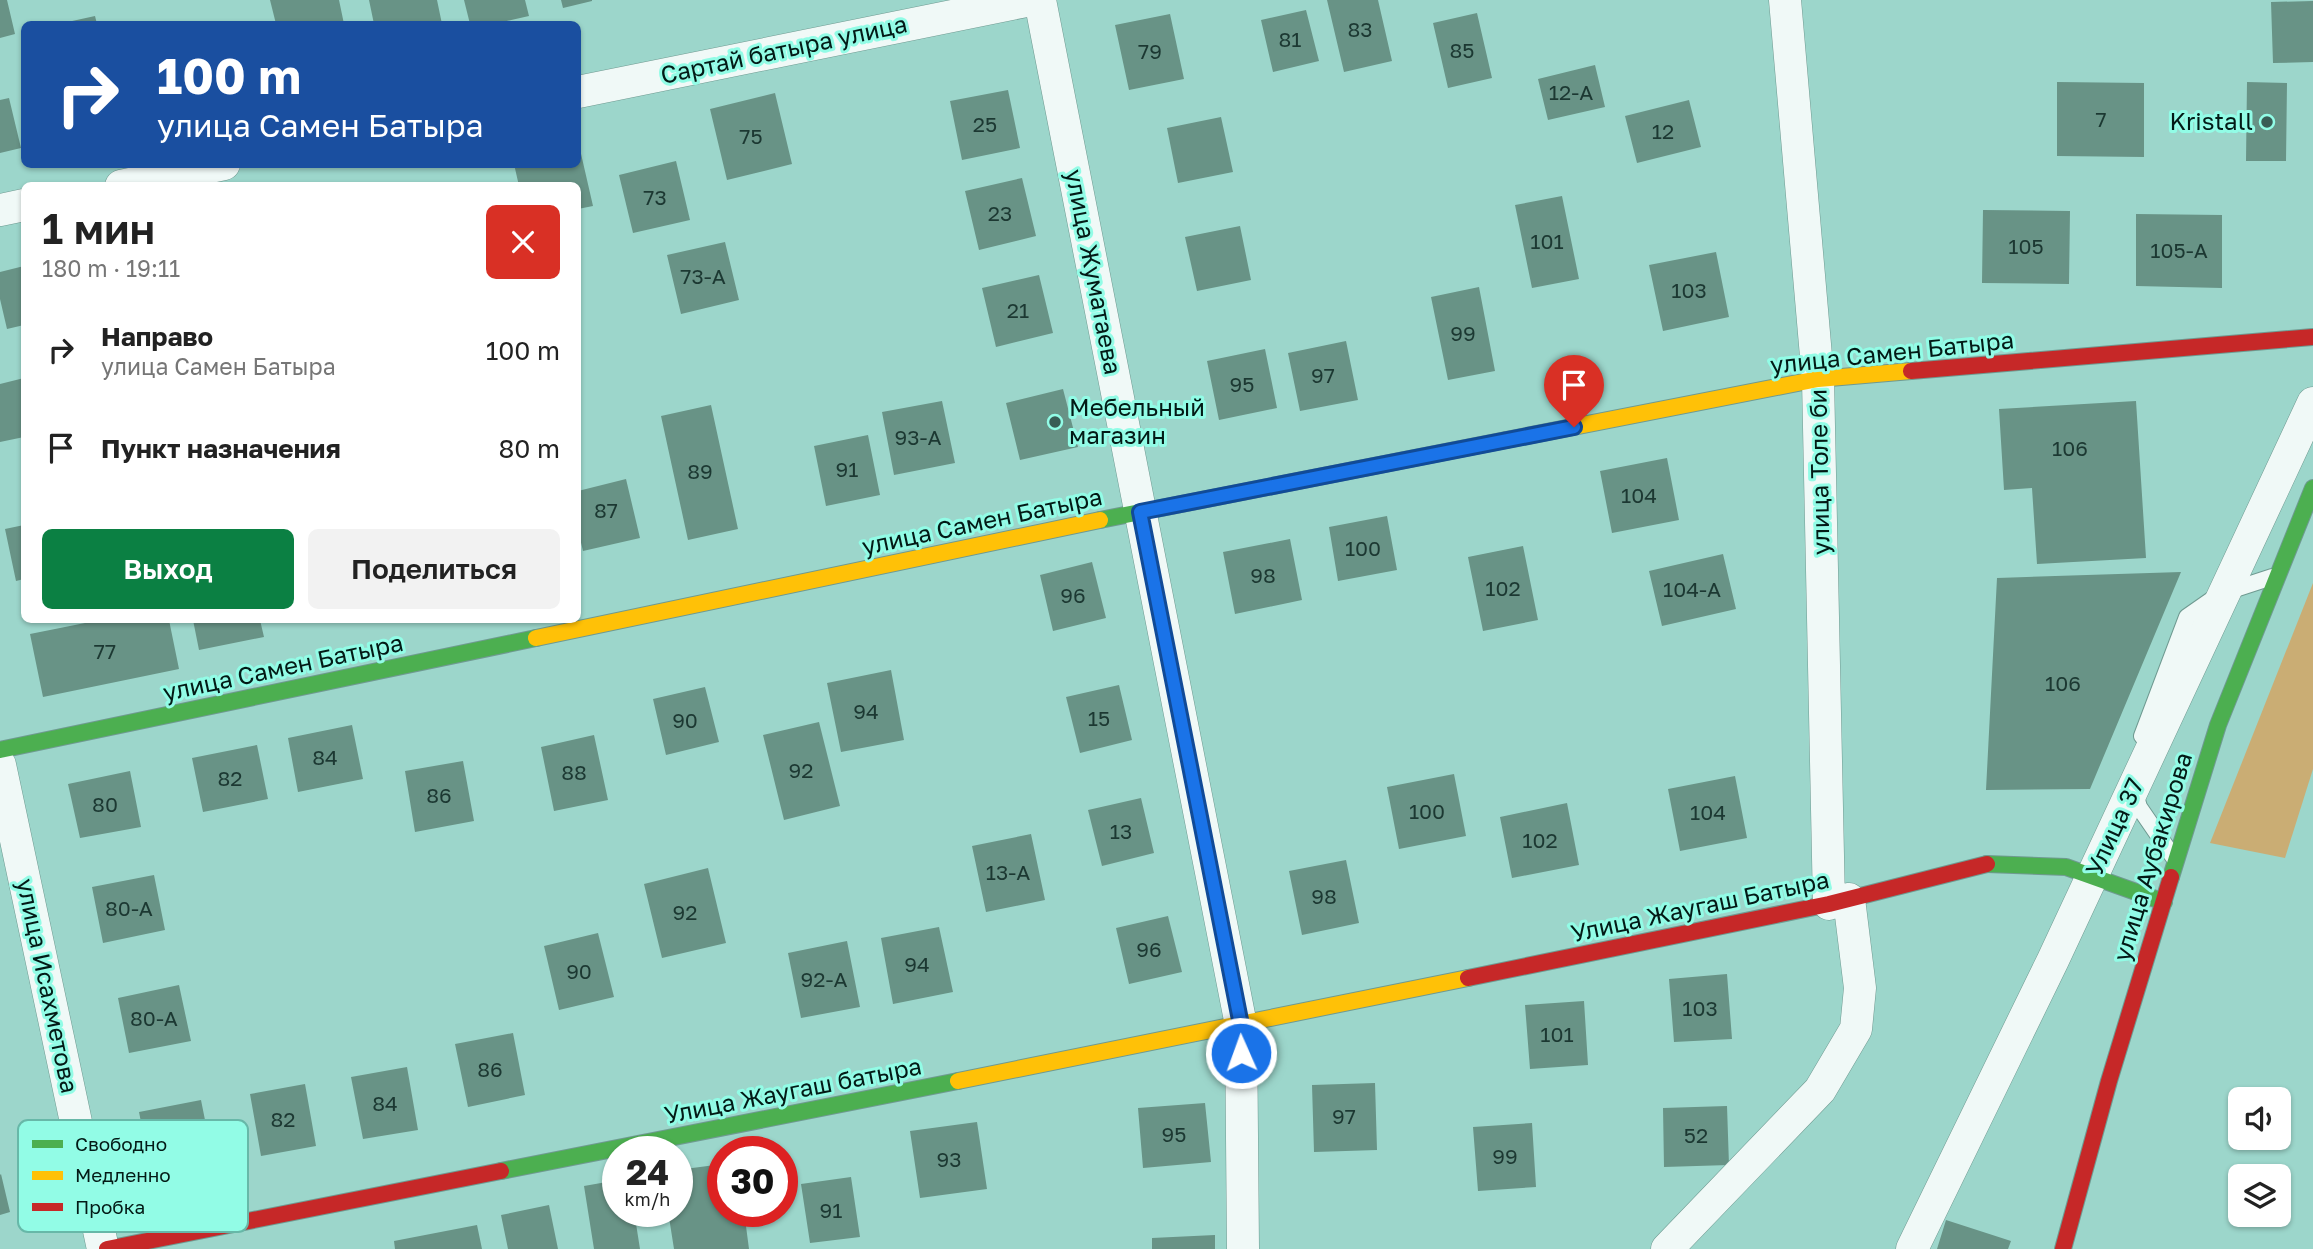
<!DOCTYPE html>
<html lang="ru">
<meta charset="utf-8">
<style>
:root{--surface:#fff;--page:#f2f2f2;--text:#222;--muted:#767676;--accent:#0b8043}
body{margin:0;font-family:"Golos Text",sans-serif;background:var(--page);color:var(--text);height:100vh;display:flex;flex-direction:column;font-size:26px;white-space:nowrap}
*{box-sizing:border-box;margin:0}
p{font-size:23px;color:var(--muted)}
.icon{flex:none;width:38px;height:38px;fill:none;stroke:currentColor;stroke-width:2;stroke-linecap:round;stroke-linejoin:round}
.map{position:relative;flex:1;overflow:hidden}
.sheet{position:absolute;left:21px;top:182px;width:560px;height:441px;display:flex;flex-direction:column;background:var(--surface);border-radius:10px;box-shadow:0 2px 5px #0004}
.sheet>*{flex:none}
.guide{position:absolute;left:21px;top:21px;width:560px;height:147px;border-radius:10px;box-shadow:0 2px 5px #0004;background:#1a4fa0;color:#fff;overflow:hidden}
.controls{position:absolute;left:2228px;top:1087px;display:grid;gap:14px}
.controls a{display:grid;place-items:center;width:63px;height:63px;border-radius:10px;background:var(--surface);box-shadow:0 2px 5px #0004;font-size:35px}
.speed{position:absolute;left:602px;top:1136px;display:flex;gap:14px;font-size:35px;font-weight:700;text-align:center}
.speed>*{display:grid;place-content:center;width:91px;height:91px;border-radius:50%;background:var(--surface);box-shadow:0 2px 5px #0004;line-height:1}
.speed small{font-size:18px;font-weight:400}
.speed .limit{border:10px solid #d22;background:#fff;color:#111}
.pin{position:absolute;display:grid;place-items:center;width:60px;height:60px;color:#fff;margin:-72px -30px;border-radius:50% 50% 50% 0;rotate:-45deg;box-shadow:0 0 7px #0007}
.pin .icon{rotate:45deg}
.me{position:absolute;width:77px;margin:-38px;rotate:358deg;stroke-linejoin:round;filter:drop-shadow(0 0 5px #0008)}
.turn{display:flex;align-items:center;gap:24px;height:147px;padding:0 21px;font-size:32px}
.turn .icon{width:91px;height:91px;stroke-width:2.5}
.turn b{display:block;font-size:49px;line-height:60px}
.round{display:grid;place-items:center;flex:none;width:74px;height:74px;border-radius:10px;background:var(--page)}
.summary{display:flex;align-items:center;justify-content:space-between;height:119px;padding:0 21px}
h1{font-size:42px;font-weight:600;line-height:52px}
.cta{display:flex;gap:14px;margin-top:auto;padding:14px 21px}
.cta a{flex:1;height:80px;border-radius:10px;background:var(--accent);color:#fff;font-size:28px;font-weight:600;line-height:80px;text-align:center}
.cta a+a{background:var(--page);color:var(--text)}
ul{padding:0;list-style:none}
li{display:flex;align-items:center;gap:21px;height:98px;padding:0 21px}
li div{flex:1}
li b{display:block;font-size:26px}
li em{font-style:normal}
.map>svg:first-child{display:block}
.forest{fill:#caad74}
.building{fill:#689386}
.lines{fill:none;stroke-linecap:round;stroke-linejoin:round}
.lane-casing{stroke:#6f9a91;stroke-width:18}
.street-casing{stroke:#6f9a91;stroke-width:33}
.fast-casing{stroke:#6f9a91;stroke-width:18}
.slow-casing{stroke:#6f9a91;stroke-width:18}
.jam-casing{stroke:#6f9a91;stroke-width:18}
.lane{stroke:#f0f9f7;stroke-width:16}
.street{stroke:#f0f9f7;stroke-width:32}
.fast{stroke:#4caf50;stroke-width:16}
.slow{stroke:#ffc107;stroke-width:16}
.jam{stroke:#c62828;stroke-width:16}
.route-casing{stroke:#114b97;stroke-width:18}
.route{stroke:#1a73e8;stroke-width:12}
.poi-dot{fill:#395c55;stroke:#92fce6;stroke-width:2.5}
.labels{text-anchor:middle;stroke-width:6;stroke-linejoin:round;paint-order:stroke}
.number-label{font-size:21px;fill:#1c3832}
.street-label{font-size:24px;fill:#031a16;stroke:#92fce6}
.poi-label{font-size:24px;fill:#031a16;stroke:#92fce6;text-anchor:end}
.key{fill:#92fce6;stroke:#67b8a8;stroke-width:2}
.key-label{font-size:19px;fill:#031a16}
</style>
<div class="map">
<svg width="2313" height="1249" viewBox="0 0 2313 1249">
<rect width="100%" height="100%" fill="#9cd6cb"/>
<path class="forest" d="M2313,583V769L2285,858L2210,843Z"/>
<path class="building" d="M0,0H7L15,34L0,38Z
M270,0H339L344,24H276Z
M369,0H437L442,24H374Z
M464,0H525L529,16L493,24H470Z
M561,0H592V1L563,8Z
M1327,0H1378L1392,61L1344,72Z
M2313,1V62L2273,63L2271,2Z
M1306,10L1319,61L1273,72L1261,20Z
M1477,13L1492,78L1448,88L1433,23Z
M1170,14L1184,79L1129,90L1115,25Z
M95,16L97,24H63V23Z
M1595,65L1605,107L1548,120L1538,79Z
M2057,82L2144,83V157L2057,156Z
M2247,82L2287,83L2286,161H2246Z
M1008,90L1020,148L962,160L950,101Z
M775,93L792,164L727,180L710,109Z
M9,98L21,148L0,153V100Z
M1689,100L1701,147L1637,163L1625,116Z
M1221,117L1233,172L1178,183L1167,128Z
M579,145L593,206L578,209V186H519L514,164H578Z
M676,161L690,220L633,233L619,175Z
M1022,178L1036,236L979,250L965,191Z
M1562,196L1579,279L1532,288L1515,205Z
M1983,210L2070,211L2069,284L1982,283Z
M2136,214L2222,215V288L2136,286Z
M1240,226L1251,280L1197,291L1185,237Z
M725,242L739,300L681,314L667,255Z
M1716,252L1729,317L1663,331L1649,265Z
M24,266V325L7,329L0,299V272Z
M1039,275L1053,333L996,347L982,288Z
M1479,287L1495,371L1448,380L1431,297Z
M1346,341L1358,400L1300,411L1288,353Z
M1265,349L1277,408L1219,420L1207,361Z
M24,378V437L0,442V384Z
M1063,389L1078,447L1020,460L1006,403Z
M942,401L955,463L894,475L882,412Z
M2136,401L2146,558L2037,564L2032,488L2004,490L1999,409Z
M711,405L738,529L688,540L661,416Z
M868,435L880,495L826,506L814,446Z
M1667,458L1679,520L1612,533L1600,471Z
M626,479L640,538L583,551L578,530V491Z
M1387,516L1397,570L1338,581L1329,527Z
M24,525V579L16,581L5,529Z
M1290,539L1302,600L1235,614L1223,552Z
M1523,546L1538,620L1483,631L1468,557Z
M1723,554L1736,609L1662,626L1649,571Z
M1092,562L1106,618L1053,631L1040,575Z
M2181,572L2090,789L1986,790L1997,578Z
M100,620H169L179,669L43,697L30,634Z
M193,620H260L264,637L199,650Z
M891,670L904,740L841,752L827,683Z
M1119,685L1132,740L1080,753L1066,697Z
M705,687L719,742L666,755L653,699Z
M819,722L840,806L784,820L763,735Z
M352,725L363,779L298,792L288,738Z
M594,735L608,800L554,811L541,747Z
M257,745L268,799L203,812L192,758Z
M463,761L474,821L415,832L405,771Z
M130,771L141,827L80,838L68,784Z
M1454,774L1466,836L1399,849L1387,787Z
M1735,776L1747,838L1680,851L1668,789Z
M1141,798L1154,853L1102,866L1088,810Z
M1567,803L1579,865L1512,878L1500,817Z
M1031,834L1045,900L986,912L972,846Z
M1346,860L1359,923L1302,935L1289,871Z
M708,868L726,943L662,958L644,884Z
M154,875L165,930L103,943L92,887Z
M1168,916L1182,972L1129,984L1116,928Z
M939,927L953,992L893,1004L881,938Z
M598,933L614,997L559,1010L544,946Z
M847,941L860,1007L801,1018L788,953Z
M1727,974L1732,1039L1674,1042L1669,979Z
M179,985L191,1041L129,1053L118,998Z
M1584,1001L1588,1065L1530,1069L1525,1005Z
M513,1033L525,1095L468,1107L455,1044Z
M407,1067L418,1130L363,1139L351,1077Z
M1375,1083L1377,1150L1314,1152L1312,1085Z
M305,1084L316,1146L261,1156L250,1094Z
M201,1100L212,1155L150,1168L139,1112Z
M1205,1103L1211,1162L1143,1168L1138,1108Z
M1727,1106L1729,1165L1664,1167L1663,1108Z
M977,1122L987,1189L920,1198L910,1131Z
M1532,1123L1536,1187L1478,1191L1473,1127Z
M723,1164V1211H744L749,1249H674L668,1211H677V1170Z
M1,1174L10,1212L0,1215V1175Z
M851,1177L860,1237L810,1243L801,1184Z
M618,1180V1211H634L640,1249H594L584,1186Z
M549,1205L558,1249H508L501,1215Z
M1946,1220L2011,1241L2008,1249H1937Z
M477,1225L482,1249H395L394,1241Z
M1215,1235V1249H1152V1238Z"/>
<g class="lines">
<defs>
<path id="lane" d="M2142,736L2187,617L2220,594L2272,577
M2134,790L2139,807L2174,858"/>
<path id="street" d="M1040,0L1241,1025L1243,1249
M1785,0L1818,379L1829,904
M578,92L1031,0
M121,186L224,164
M0,210L24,205
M0,765L103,1249
M1667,1249L1820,1090L1856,1029L1860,988L1849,899
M1912,1249L2053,960L2313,403"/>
<path id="fast" d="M1100,520L1506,440
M0,750L536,638
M1987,864L2066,867L2164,902
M2171,877L2218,725L2313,488
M501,1171L958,1081"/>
<path id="slow" d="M1506,440L1818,379L1911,371
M536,638L1100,520
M958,1081L1468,978"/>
<path id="jam" d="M1911,371L2313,337
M1468,978L1829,904L1987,864
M107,1249L501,1171
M2063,1249L2109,1081L2171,877"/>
</defs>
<use href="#lane" class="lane-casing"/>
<use href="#street" class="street-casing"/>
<use href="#fast" class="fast-casing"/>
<use href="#slow" class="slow-casing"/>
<use href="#jam" class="jam-casing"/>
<use href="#lane" class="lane"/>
<use href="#street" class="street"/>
<use href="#fast" class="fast"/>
<use href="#slow" class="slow"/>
<use href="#jam" class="jam"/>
</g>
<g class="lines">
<defs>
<path id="route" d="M1241,1053V1025L1140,512L1574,427"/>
</defs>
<use href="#route" class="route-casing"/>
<use href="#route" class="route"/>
</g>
<g class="poi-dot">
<circle cx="2267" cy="122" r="7"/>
<circle cx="1055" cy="422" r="7"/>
</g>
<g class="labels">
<g class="number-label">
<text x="1360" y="37">83</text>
<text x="1290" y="47">81</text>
<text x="1462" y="58">85</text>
<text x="1150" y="59">79</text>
<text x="1571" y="100">12-А</text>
<text x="2101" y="127">7</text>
<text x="985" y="132">25</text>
<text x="1663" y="139">12</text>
<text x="751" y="144">75</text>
<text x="655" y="205">73</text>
<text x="1000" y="221">23</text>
<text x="1547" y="249">101</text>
<text x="2026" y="254">105</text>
<text x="2179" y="258">105-А</text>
<text x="703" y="284">73-А</text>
<text x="1689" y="298">103</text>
<text x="1018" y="318">21</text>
<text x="1463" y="341">99</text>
<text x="1323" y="383">97</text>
<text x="1242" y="392">95</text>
<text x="918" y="445">93-А</text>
<text x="2070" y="456">106</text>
<text x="847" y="477">91</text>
<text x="700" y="479">89</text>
<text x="1639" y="503">104</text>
<text x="606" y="518">87</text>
<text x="1363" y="556">100</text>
<text x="1263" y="583">98</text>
<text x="1503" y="596">102</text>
<text x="1692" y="597">104-А</text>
<text x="1073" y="603">96</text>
<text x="105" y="659">77</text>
<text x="2063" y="691">106</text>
<text x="866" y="719">94</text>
<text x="1099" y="726">15</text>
<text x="685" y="728">90</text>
<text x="325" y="765">84</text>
<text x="801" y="778">92</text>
<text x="574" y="780">88</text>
<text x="230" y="786">82</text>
<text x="439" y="803">86</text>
<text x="105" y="812">80</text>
<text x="1427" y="819">100</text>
<text x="1708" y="820">104</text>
<text x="1121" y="839">13</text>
<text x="1540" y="848">102</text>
<text x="1008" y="880">13-А</text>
<text x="1324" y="904">98</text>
<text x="129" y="916">80-А</text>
<text x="685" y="920">92</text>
<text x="1149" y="957">96</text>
<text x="917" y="972">94</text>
<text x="579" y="979">90</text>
<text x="824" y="987">92-А</text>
<text x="1700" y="1016">103</text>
<text x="154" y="1026">80-А</text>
<text x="1557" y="1042">101</text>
<text x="490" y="1077">86</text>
<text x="385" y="1111">84</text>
<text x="1344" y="1124">97</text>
<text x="283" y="1127">82</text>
<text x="1174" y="1142">95</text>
<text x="1696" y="1143">52</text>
<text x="1505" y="1164">99</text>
<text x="949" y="1167">93</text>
<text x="831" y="1218">91</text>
</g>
<g class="street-label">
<text transform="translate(784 50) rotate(-12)" y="8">Сартай батыра улица</text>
<text transform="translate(1093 272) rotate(79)" y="8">улица Жуматаева</text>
<text transform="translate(1892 353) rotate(-6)" y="8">улица Самен Батыра</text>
<text transform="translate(1820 472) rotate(-91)" y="8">улица Толе би</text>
<text transform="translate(982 522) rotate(-12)" y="8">улица Самен Батыра</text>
<text transform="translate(283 668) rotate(-12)" y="8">улица Самен Батыра</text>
<text transform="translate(2115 827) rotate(-65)" y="8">Улица 37</text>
<text transform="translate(2153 857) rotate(-73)" y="8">улица Аубакирова</text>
<text transform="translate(1700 907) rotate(-12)" y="8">Улица Жаугаш Батыра</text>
<text transform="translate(47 986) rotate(78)" y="8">улица Исахметова</text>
<text transform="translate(793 1091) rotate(-11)" y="8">Улица Жаугаш батыра</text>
</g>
<g class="poi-label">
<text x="2253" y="130">Kristall</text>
<text x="1069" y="416" text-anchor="start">Мебельный<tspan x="1069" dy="28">магазин</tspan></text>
</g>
</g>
<rect x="18" y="1120" width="230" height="112" rx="10" class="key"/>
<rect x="32" y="1140" width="31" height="8" fill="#4caf50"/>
<rect x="32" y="1171" width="31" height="9" fill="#ffc107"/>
<rect x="32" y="1203" width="31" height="8" fill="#c62828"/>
<g class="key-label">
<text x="75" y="1151">Свободно</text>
<text x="75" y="1182">Медленно</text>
<text x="75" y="1214">Пробка</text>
</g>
</svg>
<div class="controls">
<a><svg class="icon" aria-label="sound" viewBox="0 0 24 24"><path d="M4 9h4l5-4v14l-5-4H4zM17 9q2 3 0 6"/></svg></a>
<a><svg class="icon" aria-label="layers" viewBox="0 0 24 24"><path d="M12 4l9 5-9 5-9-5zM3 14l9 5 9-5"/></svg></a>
</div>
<div class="speed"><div>24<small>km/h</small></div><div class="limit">30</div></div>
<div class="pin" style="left:1574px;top:427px;background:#d93025"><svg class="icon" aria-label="arrive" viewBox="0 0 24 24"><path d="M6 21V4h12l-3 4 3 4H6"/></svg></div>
<svg class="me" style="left:1241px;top:1053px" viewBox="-20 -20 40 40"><circle r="17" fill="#1a73e8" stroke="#fff" stroke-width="3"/><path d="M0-11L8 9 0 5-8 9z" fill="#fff"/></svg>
<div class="guide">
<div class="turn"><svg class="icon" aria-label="right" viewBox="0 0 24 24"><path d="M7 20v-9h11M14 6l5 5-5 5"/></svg><div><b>100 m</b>улица Самен Батыра</div></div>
</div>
<section class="sheet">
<div class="summary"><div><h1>1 мин</h1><p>180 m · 19:11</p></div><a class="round" style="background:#d93025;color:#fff"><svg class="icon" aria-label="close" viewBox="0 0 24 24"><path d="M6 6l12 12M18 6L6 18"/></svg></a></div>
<ul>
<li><svg class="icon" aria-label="right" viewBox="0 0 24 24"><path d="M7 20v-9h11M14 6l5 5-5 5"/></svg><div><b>Направо</b><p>улица Самен Батыра</p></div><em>100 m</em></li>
<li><svg class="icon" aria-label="arrive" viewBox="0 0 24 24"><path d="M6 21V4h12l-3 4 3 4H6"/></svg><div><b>Пункт назначения</b></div><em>80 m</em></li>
</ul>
<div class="cta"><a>Выход</a><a>Поделиться</a></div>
</section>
</div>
